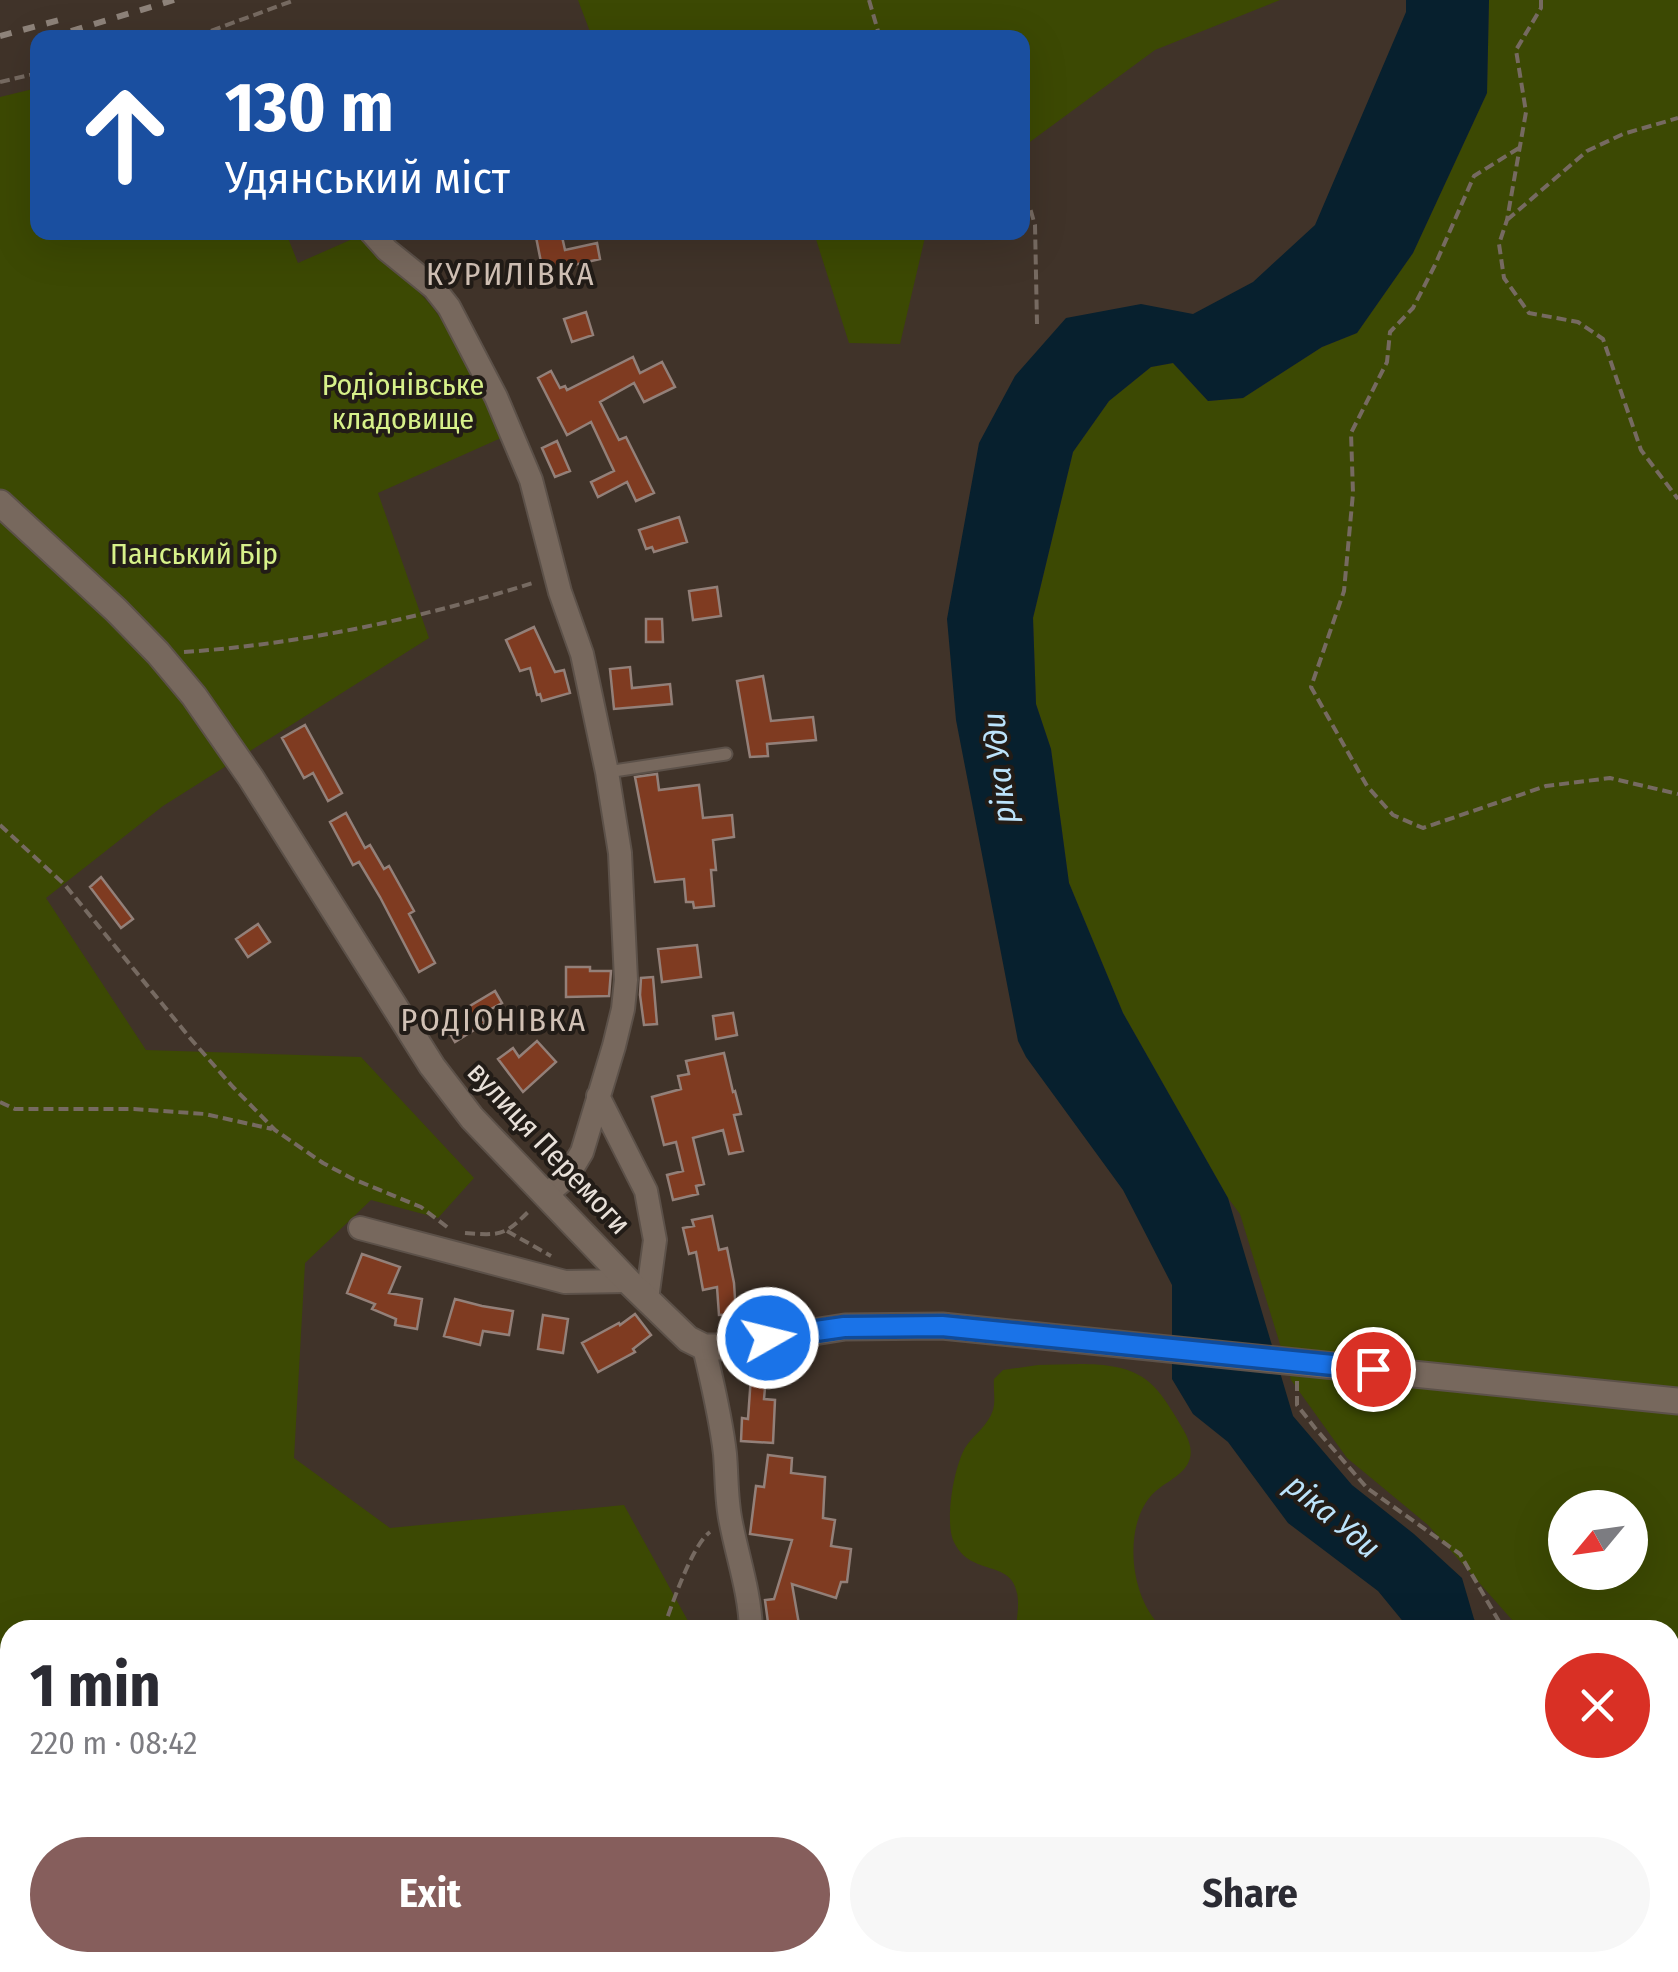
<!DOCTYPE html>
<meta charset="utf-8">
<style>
:root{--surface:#fff;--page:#f7f7f7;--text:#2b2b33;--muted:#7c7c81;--accent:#865e5c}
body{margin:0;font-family:"Fira Sans Condensed",sans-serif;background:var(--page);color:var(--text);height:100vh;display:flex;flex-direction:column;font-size:38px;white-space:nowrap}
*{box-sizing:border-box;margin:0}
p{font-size:32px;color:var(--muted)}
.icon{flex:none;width:55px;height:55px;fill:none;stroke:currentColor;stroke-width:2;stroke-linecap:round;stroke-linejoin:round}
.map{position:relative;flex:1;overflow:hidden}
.sheet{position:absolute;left:0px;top:1620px;width:1680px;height:352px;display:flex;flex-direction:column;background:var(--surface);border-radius:30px 30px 0 0;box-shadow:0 10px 40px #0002}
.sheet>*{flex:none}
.top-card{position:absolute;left:30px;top:30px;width:1000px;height:210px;border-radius:20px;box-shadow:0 10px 40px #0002;background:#1a4fa0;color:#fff;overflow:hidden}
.needle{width:65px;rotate:241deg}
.buttons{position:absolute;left:1548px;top:1490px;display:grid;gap:20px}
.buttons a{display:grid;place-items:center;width:100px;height:100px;border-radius:50%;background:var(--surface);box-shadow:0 10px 40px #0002;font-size:50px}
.pin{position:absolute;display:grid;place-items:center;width:85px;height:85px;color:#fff;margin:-42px;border:5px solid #fff;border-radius:50%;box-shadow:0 2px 10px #0007}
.me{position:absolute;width:110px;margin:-55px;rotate:82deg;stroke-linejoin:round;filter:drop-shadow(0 0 8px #0008)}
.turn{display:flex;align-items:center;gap:35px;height:210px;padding:0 30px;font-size:45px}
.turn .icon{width:130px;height:130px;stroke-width:2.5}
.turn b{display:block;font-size:70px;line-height:85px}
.round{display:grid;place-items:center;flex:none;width:105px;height:105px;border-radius:52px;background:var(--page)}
.headline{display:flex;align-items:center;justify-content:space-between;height:170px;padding:0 30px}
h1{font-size:60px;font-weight:700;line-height:75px}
.button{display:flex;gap:20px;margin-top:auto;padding:20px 30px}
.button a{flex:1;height:115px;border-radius:60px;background:var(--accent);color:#fff;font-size:40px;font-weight:700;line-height:115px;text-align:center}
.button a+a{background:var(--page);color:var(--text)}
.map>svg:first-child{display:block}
.green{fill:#3c4903;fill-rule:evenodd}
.water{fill:#07202e}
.building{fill:#7f3b21;stroke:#938079;stroke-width:2.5}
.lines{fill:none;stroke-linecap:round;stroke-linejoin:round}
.lane-casing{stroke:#5c5149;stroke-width:15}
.street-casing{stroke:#5c5149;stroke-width:26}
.secondary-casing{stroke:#5c5149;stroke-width:29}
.path{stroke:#766a61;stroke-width:4;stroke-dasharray:10 5;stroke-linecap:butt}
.lane{stroke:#77685d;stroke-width:11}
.street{stroke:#77685d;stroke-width:22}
.secondary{stroke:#77685d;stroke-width:25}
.rail{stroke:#8e837a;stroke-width:6;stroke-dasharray:12 12;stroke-linecap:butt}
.route-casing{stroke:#114b97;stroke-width:25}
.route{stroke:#1a73e8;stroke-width:18}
.labels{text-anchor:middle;stroke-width:8;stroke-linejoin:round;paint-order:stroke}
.park-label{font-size:30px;fill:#d7f18a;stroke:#221c17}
.street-label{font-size:30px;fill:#e8e0d9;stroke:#221c17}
.neighbourhood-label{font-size:32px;letter-spacing:2.5px;fill:#d1c1b5;stroke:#221c17}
.water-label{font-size:32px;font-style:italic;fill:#bce3fb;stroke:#221c17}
</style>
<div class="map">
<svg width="1678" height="1972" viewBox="0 0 1678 1972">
<rect width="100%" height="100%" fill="#403329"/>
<path class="green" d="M578,0H1280L1155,50L1023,147L1022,38L592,37Z
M1489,0H1678V1908L1670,1898V1630H1521L1428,1525L1347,1458L1291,1380L1240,1214L1228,1198L1123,1013L1069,883L1051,749L1036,704L1033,618L1073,452L1109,401L1151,367L1173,363L1208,401L1243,398L1322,347L1357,333L1413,253L1487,93ZM1565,1508H1630V1572H1565Z
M37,88L38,232L286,233L298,263L357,237C385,263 420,287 441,319C466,355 482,399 501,438L378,493L429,638L163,806L46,898L146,1050L361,1057L474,1178L438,1218L371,1200L305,1263L294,1458L390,1528L624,1505L693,1630H10V1962H769L772,1972H0V97Z
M814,233H926L900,344L849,343Z
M1038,1365C1072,1365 1121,1358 1149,1382C1161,1392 1169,1406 1177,1419C1184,1431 1195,1446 1189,1461C1183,1477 1160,1484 1150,1497C1122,1531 1131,1603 1165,1630H1015C1032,1545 973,1587 953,1540C945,1519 954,1467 965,1448C973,1435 988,1426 993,1410C996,1400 993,1389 994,1379L1003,1370Z
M1159,1962L1326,1963L1350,1972H1138Z
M1016,1963V1962L1134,1963L1118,1972H1014Z
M1374,1963H1544L1570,1972H1355Z"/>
<path class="water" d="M1406,0H1489L1487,93L1413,253L1357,333L1322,347L1243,398L1208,401L1173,363L1151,367L1109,401L1073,452L1033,618L1036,704L1051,749L1069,883L1123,1013L1228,1198L1293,1416L1352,1485L1414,1534L1462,1578L1474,1619L1481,1630H1410L1378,1591L1288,1523L1228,1442L1193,1414L1172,1379V1285L1123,1190L1026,1057L1018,1041L956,720L947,619L979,443L1015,376L1066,318L1141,304L1193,314L1253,282L1315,225L1406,12Z
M1670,1927L1678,1930V1972H1631L1609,1963L1670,1962Z"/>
<path class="building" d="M535,232H561L565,250L597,243L600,259L543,272Z
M586,312L593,335L572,342L564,319Z
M633,357L640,373L662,362L675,387L644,402L634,383L600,402L619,440L626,437L654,493L636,501L627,482L598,497L591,482L614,471L591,422L567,435L538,378L551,371L560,388L565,386L567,390Z
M557,441L570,471L555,477L542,448Z
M679,517L687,542L654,552L652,547L646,549L639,530Z
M717,587L721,616L693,620L689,591Z
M646,619H662L663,642H646Z
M534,627L555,672L564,670L570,693L542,701L540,694L537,695L530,668L520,671L506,640Z
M630,667L632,688L670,684L672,704L614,709L610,669Z
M763,676L771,721L813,717L816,740L767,744L768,756L750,757L737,681Z
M305,725L342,793L328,801L313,773L304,778L282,738Z
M657,774L659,790L699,785L703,818L732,815L734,837L713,840L716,870H711L714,906L694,908L693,902H686L684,879L655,882L635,777Z
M346,813L365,848L370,845L384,869L389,866L414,911L409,914L435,963L419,972L380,897L359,862L353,865L330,822Z
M101,877L133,919L121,928L90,887Z
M258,924L270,942L248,957L236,939Z
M697,945L701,977L662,982L658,949Z
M566,967H590V971H611L609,996L566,997Z
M653,977L657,1024L644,1025L640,995L641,978Z
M495,991L502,1003L480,1015L485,1023L455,1042L443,1022Z
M733,1013L737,1035L716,1039L713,1016Z
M537,1041L556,1062L523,1092L498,1059L513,1048L519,1057Z
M724,1053L733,1092L735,1091L741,1114L734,1115L743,1151L729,1154L723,1130L693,1138L704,1184L696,1186L698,1194L673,1200L667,1175L683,1171L676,1142L664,1145L652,1097L681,1089L678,1076L689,1074L686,1061Z
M712,1216L719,1250L727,1248L734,1283L736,1314L719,1315L717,1287L703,1290L696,1252L689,1254L683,1228L694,1226L692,1220Z
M362,1254L400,1267L389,1293L422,1299L417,1329L395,1325L396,1319L372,1309L375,1304L347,1293Z
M455,1299L482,1306L513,1311L509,1335L483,1331L480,1345L444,1336Z
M635,1314L651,1335L633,1349L635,1352L598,1372L582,1343L619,1323L620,1325Z
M543,1315L568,1319L563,1353L538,1349Z
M751,1376L766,1377L764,1399L775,1400L773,1443L741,1441L742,1418L748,1419Z
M768,1455L792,1458L791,1473L825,1477L823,1518L835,1520L831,1546L851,1549L847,1582H841L836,1598L792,1584L800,1630H769L765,1600L774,1599L792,1540L750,1534L756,1486L764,1487Z"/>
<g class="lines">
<defs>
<path id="lane" d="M607,772L726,754"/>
<path id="street" d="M371,232L387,250L434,288L449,307L496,397L531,480L560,592L582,654L607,772L620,853L626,980L623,1009L614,1046L582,1152L567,1177L546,1195
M598,1096L646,1191L655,1240L647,1299
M360,1228L565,1282L628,1281
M704,1347C712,1382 721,1418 725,1454C727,1477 726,1500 731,1523C738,1559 750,1593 751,1630"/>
<path id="secondary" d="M0,503L116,610L158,653L194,696L251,778L432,1066L472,1118L628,1281L688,1339L704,1347H720L845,1327L942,1326L1678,1401"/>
</defs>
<use href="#lane" class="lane-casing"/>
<use href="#street" class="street-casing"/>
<use href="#secondary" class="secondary-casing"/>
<path class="path" d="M869,0L880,38
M1541,0V8L1516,50L1526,112L1507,220L1499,244L1504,278L1529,313L1578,322L1603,339L1641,450L1678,499
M197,36L295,0
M176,38L197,36L213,38
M0,82L38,73
M1519,148L1474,176L1435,265L1413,308L1390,332L1387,362L1351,433L1353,493L1344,591L1311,687L1367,786L1393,815L1423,828L1546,786L1610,778L1678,794
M1022,198L1030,208L1035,225L1037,324
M1507,220L1587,151L1623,134L1678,118
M184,652C303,644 422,618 536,582
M0,825L65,885L190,1038L233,1087L275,1130L323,1163L353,1179L421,1207L451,1230
M0,1102L15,1109H134L205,1114L272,1129
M507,1231L551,1256
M465,1233C503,1236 505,1235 531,1209
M1297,1381V1405L1315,1428L1367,1488L1460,1554L1504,1630
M663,1630C671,1607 692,1545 710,1532
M1670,1884L1678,1892
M887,1962L903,1972
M523,1972L527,1962"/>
<use href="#lane" class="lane"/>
<use href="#street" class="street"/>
<use href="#secondary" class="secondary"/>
<path class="rail" d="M0,36L63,19
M48,38L174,0"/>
</g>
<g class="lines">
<defs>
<path id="route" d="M768,1338L844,1327L942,1326L1373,1369"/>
</defs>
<use href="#route" class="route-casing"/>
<use href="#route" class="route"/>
</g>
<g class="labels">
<g class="park-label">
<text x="403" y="395">Родіонівське<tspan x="403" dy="34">кладовище</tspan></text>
<text x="194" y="564">Панський Бір</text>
</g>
<g class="street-label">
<text transform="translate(549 1148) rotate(47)" y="10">вулиця Перемоги</text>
</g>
<g class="neighbourhood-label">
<text x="511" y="285">КУРИЛІВКА</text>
<text x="494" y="1031">РОДІОНІВКА</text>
</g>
<g class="water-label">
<text transform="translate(999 768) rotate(-96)" y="11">ріка Уди</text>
<text transform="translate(1333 1516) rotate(40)" y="11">ріка Уди</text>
</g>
</g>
</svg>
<div class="buttons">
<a><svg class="needle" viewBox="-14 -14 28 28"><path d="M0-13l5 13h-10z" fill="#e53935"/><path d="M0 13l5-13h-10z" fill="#7c7c81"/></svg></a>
</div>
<div class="pin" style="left:1373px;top:1369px;background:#d93025"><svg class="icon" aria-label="arrive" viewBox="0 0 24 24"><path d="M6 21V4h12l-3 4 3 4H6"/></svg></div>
<svg class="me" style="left:768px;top:1338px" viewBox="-20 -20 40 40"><circle r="17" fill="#1a73e8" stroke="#fff" stroke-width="3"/><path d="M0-11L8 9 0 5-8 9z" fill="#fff"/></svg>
<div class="top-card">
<div class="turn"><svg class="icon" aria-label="ahead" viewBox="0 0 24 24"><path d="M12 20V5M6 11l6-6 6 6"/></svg><div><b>130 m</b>Удянський міст</div></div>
</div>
<section class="sheet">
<div class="headline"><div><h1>1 min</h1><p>220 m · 08:42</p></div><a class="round" style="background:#d93025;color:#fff"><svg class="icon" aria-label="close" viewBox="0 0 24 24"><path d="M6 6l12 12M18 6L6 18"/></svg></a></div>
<div class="button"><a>Exit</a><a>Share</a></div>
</section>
</div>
